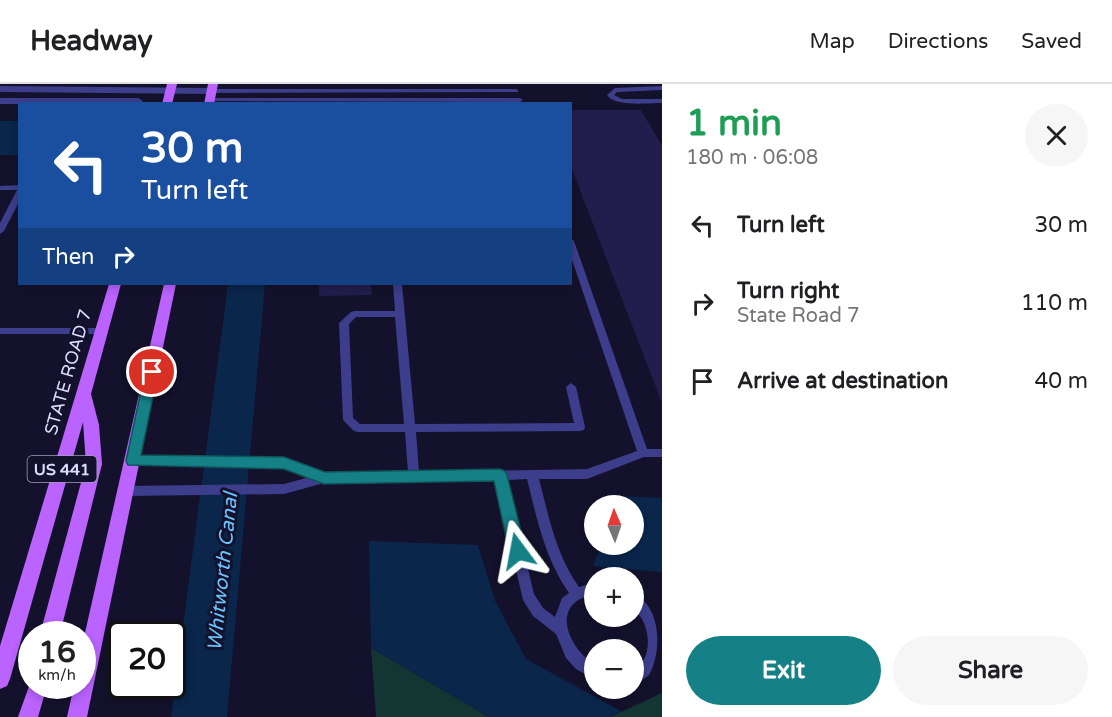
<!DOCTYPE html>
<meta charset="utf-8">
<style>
:root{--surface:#fff;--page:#f6f6f6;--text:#202124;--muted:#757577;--line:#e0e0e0;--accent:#158187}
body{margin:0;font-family:"Varela Round",sans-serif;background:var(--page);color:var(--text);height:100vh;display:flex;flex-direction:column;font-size:22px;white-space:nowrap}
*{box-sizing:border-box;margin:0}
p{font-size:20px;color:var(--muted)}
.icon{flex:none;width:33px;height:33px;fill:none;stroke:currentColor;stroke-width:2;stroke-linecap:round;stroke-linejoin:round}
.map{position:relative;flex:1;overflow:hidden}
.panel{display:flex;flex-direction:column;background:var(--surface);width:450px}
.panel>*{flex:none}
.hud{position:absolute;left:18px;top:18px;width:554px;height:183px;border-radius:0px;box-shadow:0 3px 9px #0003;background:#1a4fa0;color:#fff;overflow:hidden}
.needle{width:39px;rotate:358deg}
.tools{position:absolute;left:584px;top:411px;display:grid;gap:12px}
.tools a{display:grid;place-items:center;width:60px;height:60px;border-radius:50%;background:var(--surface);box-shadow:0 3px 9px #0003;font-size:30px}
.speed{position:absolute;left:18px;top:537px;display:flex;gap:12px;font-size:30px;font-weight:700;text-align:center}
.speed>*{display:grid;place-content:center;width:78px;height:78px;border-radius:50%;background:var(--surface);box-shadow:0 3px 9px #0003;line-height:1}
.speed small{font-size:15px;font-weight:400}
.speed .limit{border:3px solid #111;border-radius:9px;background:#fff;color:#111}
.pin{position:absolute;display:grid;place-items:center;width:51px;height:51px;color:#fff;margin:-26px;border:3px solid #fff;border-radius:50%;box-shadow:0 2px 6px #0007}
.me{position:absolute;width:66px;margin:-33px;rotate:347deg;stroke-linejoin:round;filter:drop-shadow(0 0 4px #0008)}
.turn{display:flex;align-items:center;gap:21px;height:126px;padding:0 24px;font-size:27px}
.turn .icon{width:78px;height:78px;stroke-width:2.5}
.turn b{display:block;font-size:42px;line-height:51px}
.then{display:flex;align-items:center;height:57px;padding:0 24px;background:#0003;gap:12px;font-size:22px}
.round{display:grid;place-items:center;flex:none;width:63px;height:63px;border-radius:32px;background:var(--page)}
.overview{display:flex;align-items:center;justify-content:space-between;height:102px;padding:0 24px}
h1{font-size:36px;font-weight:700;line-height:45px;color:#1e9e55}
.cta{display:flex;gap:12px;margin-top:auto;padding:12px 24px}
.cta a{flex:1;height:69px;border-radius:36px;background:var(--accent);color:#fff;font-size:24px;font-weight:700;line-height:69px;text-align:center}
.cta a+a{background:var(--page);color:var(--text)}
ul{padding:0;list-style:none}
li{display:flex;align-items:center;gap:18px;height:78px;padding:0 24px}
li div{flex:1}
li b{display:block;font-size:22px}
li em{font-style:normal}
header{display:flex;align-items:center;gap:36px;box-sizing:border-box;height:84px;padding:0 30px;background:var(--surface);border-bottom:2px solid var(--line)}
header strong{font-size:28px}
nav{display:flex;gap:33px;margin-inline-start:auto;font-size:21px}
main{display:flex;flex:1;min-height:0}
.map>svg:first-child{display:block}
.green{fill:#143632}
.water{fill:#0a264b}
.building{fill:#231d4d}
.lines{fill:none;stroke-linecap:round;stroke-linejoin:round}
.lane{fill:#3c3e8b;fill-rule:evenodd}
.street{fill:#3c3e8b;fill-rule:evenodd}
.primary{fill:#ba63ff;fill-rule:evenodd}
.route{fill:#158187;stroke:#0e5458;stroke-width:1.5}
.labels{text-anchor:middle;stroke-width:6;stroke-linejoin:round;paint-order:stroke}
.shield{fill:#14112c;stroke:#a19fc0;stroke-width:1.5}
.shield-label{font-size:16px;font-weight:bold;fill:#dddcff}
.street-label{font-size:18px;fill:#dddcff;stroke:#14112c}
.water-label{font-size:20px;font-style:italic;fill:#6ac3ff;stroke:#14112c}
</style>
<header>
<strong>Headway</strong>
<nav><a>Map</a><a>Directions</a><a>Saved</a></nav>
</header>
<main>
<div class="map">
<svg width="662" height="633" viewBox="0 0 662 633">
<rect width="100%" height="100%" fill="#14112c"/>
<path class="green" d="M371,564L489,633H376Z
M662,609V633H610Z"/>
<path class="water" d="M0,37H19V71H0Z
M228,200H265L227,633H171Z
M620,412L662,414V488L593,482L601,461L633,460V422L616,421Z
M369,457L478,461L495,517L526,575L621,627L610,633H489L371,564Z"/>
<path class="building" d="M570,26H641L662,62V319L570,80Z
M319,200H371L372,211L319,212Z"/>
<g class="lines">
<path class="lane" d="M662,2V6L617,8L614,11L622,15H662V19C648,19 615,23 607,11L615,4Z
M516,5L518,6V8L211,9L208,7L211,5Z
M209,14H520L523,16L520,18L207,17L206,16Z
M20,101V116L4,147L0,150V139L17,106H0V102Z
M570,154L574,157L647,365H662V373H644L587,395H539C549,433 556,471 579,503L594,499V511C590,512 584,513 580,515C552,531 574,568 594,580V595L576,585L566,574L556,550L533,532L523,516L495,396L324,399L284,410L126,412L122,410L120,407L122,404L126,402L284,400L310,393L283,383L133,381L129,380L127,377L129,374L133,373L284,375L324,389L408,388L405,348H358L354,347L343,336L339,239L351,228L354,227H395L393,200H402L415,340L574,339L566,303L571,299L576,303L585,343L584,346L580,347L416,348L419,388L587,385L637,367L570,170ZM356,233H395L404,340H360L353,334L349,240ZM527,395C537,435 545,475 569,509L562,514L555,533L543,524L534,510L507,396Z
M0,244H101L106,247L101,250H0Z
M633,510C662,521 662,569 649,591C645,595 639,597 633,600V586C651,577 651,551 642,535C640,531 635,528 633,524C632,521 633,514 633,510Z"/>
<path class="street" d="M0,2L211,4L216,7L211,10L0,8Z
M0,14H138L143,17L140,20H0Z"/>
<path class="primary" d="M167,0H177L172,20H162Z
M208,0H218L214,20H204Z
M109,200H121L91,310L99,341L102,380L60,550H40L86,380L83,338L10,595L7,602L0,605V562Z
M164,200H176L87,633H67L74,602H82V562Z
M32,594V602H47L38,633H18Z"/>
</g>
<path class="route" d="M152,284L158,288L141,371L284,373L325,388L500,385L505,387L507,391L526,467L523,472L518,474L512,472L509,467L494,397L324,400L284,385L128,381L126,377L145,288Z"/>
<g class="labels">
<rect class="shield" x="27.5" y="372" width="69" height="26" rx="4.5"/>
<g class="shield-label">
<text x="62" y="391">US 441</text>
</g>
<g class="street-label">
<text transform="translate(68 288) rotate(-74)" y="6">STATE ROAD 7</text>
</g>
<g class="water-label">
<text transform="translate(222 488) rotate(-84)" y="7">Whitworth Canal</text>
</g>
</g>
</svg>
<div class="tools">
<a><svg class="needle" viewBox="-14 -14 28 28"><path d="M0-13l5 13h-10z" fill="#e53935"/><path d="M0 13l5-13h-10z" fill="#757577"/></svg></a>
<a>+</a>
<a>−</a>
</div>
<div class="speed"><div>16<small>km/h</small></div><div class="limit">20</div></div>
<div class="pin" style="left:152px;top:288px;background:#d93025"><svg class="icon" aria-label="arrive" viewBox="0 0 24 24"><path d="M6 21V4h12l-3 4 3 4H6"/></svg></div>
<svg class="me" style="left:518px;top:467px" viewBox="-20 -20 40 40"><path d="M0-17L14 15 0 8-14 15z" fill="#158187" stroke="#fff" stroke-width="4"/></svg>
<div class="hud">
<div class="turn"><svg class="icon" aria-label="left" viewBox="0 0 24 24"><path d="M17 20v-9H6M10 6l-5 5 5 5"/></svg><div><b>30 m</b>Turn left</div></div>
<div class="then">Then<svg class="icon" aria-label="right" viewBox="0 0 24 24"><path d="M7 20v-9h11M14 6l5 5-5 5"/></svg></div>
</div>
</div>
<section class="panel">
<div class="overview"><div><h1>1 min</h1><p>180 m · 06:08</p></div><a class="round"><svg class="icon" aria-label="close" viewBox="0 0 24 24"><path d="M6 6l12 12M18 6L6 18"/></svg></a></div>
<ul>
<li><svg class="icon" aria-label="left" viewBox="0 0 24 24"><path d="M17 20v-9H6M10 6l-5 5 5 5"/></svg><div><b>Turn left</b></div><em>30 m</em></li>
<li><svg class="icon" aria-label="right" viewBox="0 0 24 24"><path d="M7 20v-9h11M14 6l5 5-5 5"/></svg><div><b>Turn right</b><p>State Road 7</p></div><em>110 m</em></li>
<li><svg class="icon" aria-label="arrive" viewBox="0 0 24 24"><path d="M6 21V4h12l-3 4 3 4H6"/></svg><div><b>Arrive at destination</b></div><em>40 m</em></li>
</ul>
<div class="cta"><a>Exit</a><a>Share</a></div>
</section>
</main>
